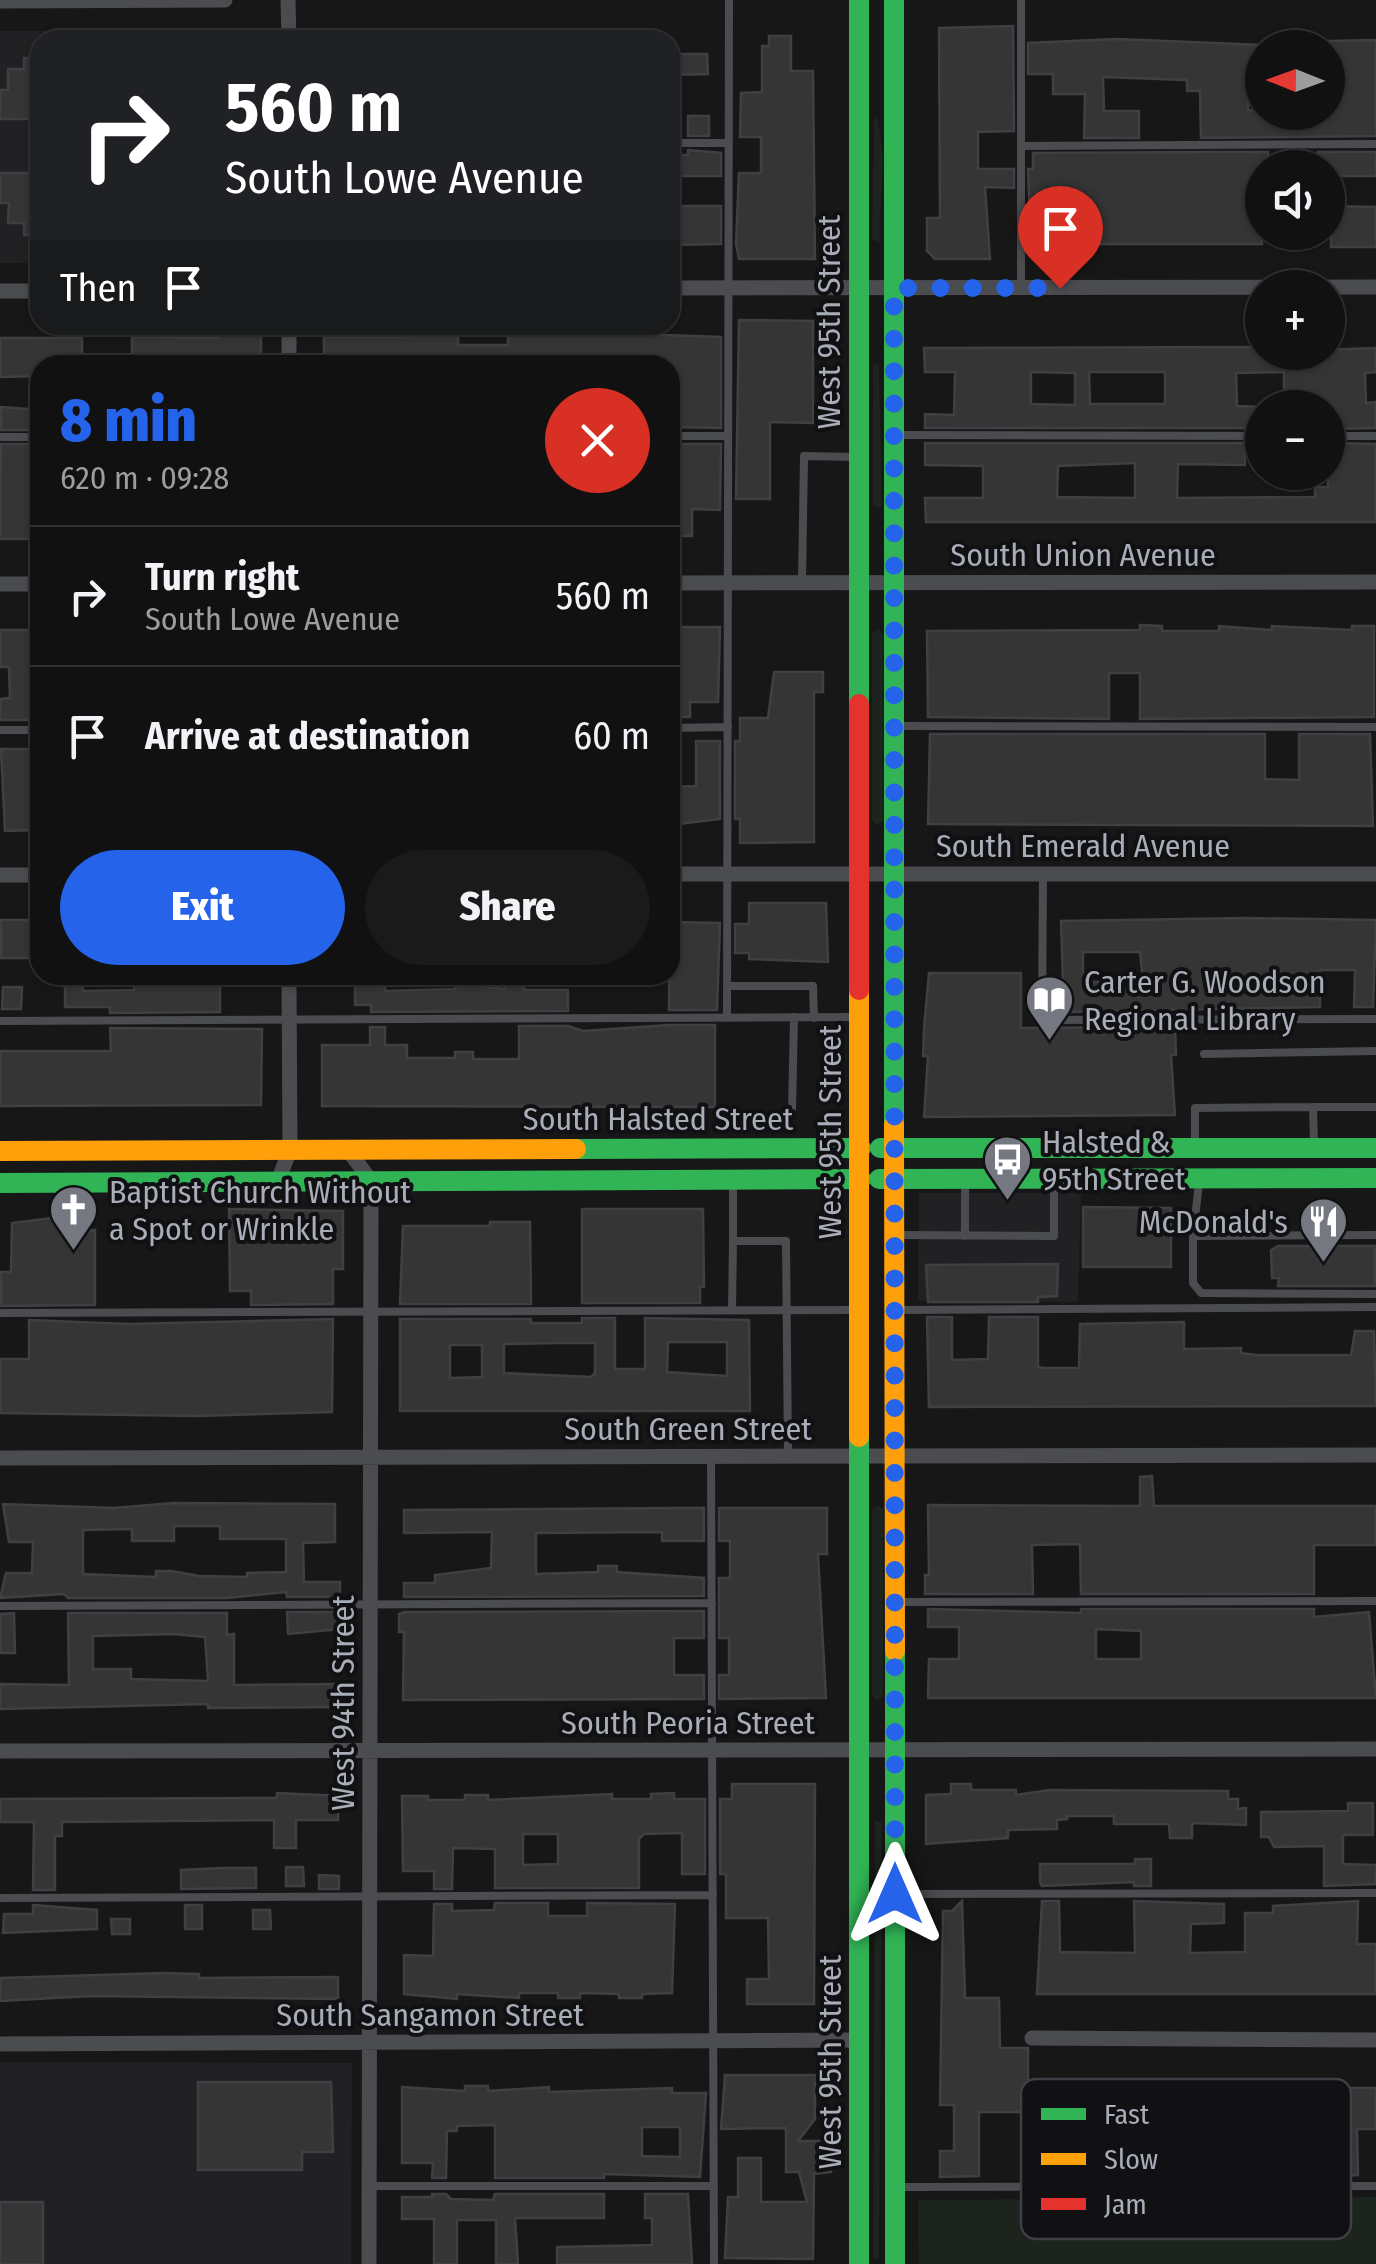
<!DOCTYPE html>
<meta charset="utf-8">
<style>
:root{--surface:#111;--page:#1a1a1a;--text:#f1f3f6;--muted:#9c9d9f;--line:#303131;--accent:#2563eb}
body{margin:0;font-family:"Fira Sans Condensed",sans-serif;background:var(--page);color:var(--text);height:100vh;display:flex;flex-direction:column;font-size:38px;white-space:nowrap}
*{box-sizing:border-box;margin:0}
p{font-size:32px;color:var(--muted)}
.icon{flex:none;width:55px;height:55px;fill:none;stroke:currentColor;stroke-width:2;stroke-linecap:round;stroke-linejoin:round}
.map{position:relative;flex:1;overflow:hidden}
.side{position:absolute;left:30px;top:355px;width:650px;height:630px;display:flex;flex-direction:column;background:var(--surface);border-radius:30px;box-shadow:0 2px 8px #0004,0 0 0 2px var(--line)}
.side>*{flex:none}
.hud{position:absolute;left:30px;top:30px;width:650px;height:305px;border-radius:30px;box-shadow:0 2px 8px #0004,0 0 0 2px var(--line);background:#202124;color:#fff;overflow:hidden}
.needle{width:65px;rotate:271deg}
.controls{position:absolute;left:1245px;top:30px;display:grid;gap:20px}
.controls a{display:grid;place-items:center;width:100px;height:100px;border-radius:50%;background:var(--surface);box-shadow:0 2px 8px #0004,0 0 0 2px var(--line);font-size:50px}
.pin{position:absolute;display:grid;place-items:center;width:85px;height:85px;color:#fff;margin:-102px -42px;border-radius:50% 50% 50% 0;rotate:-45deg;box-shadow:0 0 10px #0007}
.pin .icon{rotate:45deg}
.me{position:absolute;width:110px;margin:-55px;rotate:0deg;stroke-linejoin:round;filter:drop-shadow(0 0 8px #0008)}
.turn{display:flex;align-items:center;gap:35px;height:210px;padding:0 30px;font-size:45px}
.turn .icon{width:130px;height:130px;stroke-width:2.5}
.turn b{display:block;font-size:70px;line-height:85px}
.then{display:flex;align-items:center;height:95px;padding:0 30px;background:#0003;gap:20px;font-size:38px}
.round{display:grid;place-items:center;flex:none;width:105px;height:105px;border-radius:52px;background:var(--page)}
.overview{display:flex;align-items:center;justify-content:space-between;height:170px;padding:0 30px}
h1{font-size:60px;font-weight:800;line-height:75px;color:var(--accent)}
.action{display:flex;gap:20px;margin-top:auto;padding:20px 30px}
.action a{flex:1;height:115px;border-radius:60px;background:var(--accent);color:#fff;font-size:40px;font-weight:800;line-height:115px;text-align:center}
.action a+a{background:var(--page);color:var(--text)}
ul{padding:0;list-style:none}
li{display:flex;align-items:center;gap:30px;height:140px;padding:0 30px;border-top:2px solid var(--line)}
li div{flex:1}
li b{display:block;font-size:38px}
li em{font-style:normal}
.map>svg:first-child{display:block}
.built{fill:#212123}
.green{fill:#1d241e}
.building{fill:#353536;stroke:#3f4043;stroke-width:2.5;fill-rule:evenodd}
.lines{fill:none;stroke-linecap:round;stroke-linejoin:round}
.lane{stroke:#4b4c50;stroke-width:8}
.street{stroke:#4b4c50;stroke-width:15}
.fast{stroke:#30b455;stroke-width:20}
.slow{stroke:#ff9f0a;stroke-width:20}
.jam{stroke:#e5322d;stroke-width:20}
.route{stroke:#2563eb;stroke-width:18;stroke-dasharray:0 32.4}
.labels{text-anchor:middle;stroke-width:8;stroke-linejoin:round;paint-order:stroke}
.street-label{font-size:32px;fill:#a8adb8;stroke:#111113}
.poi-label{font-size:32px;fill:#a8adb8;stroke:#111113;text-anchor:start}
.key{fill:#111113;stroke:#3e4045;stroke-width:2.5}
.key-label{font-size:28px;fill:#a8adb8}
</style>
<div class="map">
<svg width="1376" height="2264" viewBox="0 0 1376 2264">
<rect width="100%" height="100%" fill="#171717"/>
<path class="built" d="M259,30V40H40V263H0V31Z
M919,1193H1081L1078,1302L918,1301Z
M0,2062L352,2063L351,2264H0Z"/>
<path class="green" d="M874,117L878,120L883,158L879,243L872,238Z
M879,363L882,505L879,508L873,505V366Z
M878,629L883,634V821L877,825L872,821V633Z
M878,1505L883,1509V1696L877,1700L872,1696V1509Z
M875,1820L882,1823L879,2260L873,2257Z
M1376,2197V2264H919L918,2200Z"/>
<path class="building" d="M1013,26L1014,131L978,132V169H1014V188L985,187L990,259H935L927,251V218H940L939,28Z
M769,36H791V71H813L815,259H739L736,244L739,173H761V137H740L741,93L762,92V46H769Z
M1117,39L1262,45V73H1248V110L1292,114H1328V41L1376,40V136L1201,138L1200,91H1187V80L1103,77L1104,111H1139V138H1084L1085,94H1053V74H1028V43Z
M670,54H707L708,74L670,75Z
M24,58H40V119H0V90H8V69H24Z
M688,116H709V136H688Z
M688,150L721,153V176H674L673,155H688Z
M1201,152H1268V168H1262V244H1031L1028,169H1033V153Z
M1318,152H1376V176H1328V168H1318Z
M0,173H40V235H24V223H8L9,203H0Z
M670,206H721V244L670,245Z
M1331,206L1376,207V247H1331Z
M739,320L813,321V423L770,422V499H736Z
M218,332L261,336V365H132V337L218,338Z
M634,334L721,337V428L670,427V365H365V359H324V337L458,336V345H508V336Z
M0,338H82V365H40V376L0,377Z
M1247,347L1262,348V352L1376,348V372L1365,373L1366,403L1376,402V428L1328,429V408H1284V372L1236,373L1237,406L1262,407V425L1244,428H925V414L954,415L955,372H925L924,348ZM1031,372L1075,373V405L1031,404ZM1089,372H1165V404H1090Z
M1,407L40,410V430H1Z
M925,443H1245V465L1178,464L1177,498L1315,497V487H1328V443L1376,444V522H926L925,498H983V466L925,465ZM1135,463V498L1057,497L1058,466Z
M1,444H40V539H0Z
M677,444H721L720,510L692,509V536H672L670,530V494H677Z
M1140,625L1162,626V631H1219V626L1272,630V626L1352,630V626H1374V717L1140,719V673H1109V719L928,717L927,631L1140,630Z
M670,627H720L718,702H690V717H670Z
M0,630H40V720H0V699L10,698L9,667H0Z
M774,672H823V692H814V842L740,843V819H735V741H740V718H768Z
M930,734H1265V779L1299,780V734H1370L1373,826L928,824Z
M696,741H720V819L670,825V787L696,786Z
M1,749H40V830L5,831Z
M749,903H826L828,962L749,959V953H735V924H749Z
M1246,918L1376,920L1373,1007H1354L1355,970H1320V1007L1064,1012L1061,921ZM1083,952H1140L1144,990L1107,989V982H1083Z
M1,920H40V958H1Z
M670,922L720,923L717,1010H669Z
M929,973H1021V1028L1175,1027L1176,1055H1171L1175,1115L924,1117L928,1056H923L924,1028Z
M371,975H385V991L455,989V983L505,989V982H524V990H568V1011L371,1012V1005H355V984H371Z
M169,984L220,985V1012L110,1013V1007H65V986H83V991L134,990V986Z
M3,987H22L21,1009H2Z
M669,1025H715V1107L322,1106V1045H370V1027H385V1045H407V1058H455V1052H473V1059H519V1026H568L583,1031Z
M110,1028L262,1029L261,1105L0,1106V1051H111Z
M1083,1207L1171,1208V1267H1083Z
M229,1209L343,1211V1269H333V1304L251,1305V1291H230Z
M582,1209H703L704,1287H700V1303H582Z
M52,1211H85V1231L95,1230V1305L1,1306V1272H11L12,1223L52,1218Z
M490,1222H530L531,1304H400L403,1226H490Z
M1278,1246H1375V1286H1278L1279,1278H1272L1271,1250Z
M1058,1264L1057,1296L1038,1297V1302H928L926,1265Z
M927,1317H952V1360L988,1359L989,1317H1038V1367L1043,1368H1079L1080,1324L1184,1322V1349L1241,1348V1353L1256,1355H1351L1355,1331H1374L1376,1406L929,1407Z
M582,1318H615V1369H645V1318L749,1320L750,1411H400V1319H531V1323H582ZM668,1342H727V1376L667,1372ZM558,1343H595V1373L591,1377L504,1373V1344ZM450,1345H482V1377L450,1378Z
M333,1319L332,1412L197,1416L0,1413V1359H29V1320L128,1324Z
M1152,1476L1154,1506H1376V1545H1314V1594H1081L1080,1544L1032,1545L1033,1594H925V1575H929L928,1505L1140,1506V1477Z
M174,1503L335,1504V1542L303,1543L304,1582H340V1597H287L286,1592L227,1598H68L64,1594L0,1598L6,1573H32L33,1542H9L3,1504L114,1508ZM174,1526H220V1539H286V1572L247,1573V1577L199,1576L172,1571H156V1577L83,1574V1530L132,1529V1541H174Z
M674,1508H704V1541H662V1532L536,1533V1574L598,1572V1566H617V1572L704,1578V1596L404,1597V1583H435V1575L491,1568L492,1532L404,1533V1510Z
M719,1508H827V1554H818L826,1698L719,1699V1675H729V1638H719V1578H730V1541H719Z
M928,1609L1081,1613V1609H1314V1617L1369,1612L1376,1698H928L929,1659H959V1627H928ZM1096,1629L1141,1631V1659H1096Z
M704,1611V1638H674V1675H704V1699L403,1700L404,1632H399V1614L404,1612Z
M287,1612H341L340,1629L288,1634Z
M14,1613L15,1653H0V1614Z
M68,1613H227V1635L234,1634V1685L338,1684L339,1707L208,1708V1704L0,1709V1684L69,1685ZM174,1634L205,1637L208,1681L131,1679V1669H93V1636Z
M732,1784H815L814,2004H747V1979H769L768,1918H726V1874H720V1799H732Z
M951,1784H971V1790H1016V1795L1049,1790L1228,1791V1799H1238V1809L1246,1808V1825L1192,1823V1838H1170L1169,1824H1114V1816H1067V1819L1057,1820V1829L1008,1830V1838L926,1844V1795L951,1794Z
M277,1793L339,1796L338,1820H296V1848H274V1820L62,1822V1836H55V1890H33L34,1822H0V1799L277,1798Z
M674,1793V1799H705V1874H682V1833L644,1834L639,1839V1888H495V1849L453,1848L452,1889H434V1871H403L402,1796H428V1800H465V1795H488V1800L612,1794V1799H651V1794ZM523,1834H558V1864L523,1865Z
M1348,1803H1373V1835H1343V1864L1376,1865V1884L1324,1886V1846L1274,1847L1269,1837H1261V1812L1348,1811Z
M1135,1859H1151V1886H1134V1882L1042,1886L1040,1882V1864H1135Z
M286,1867H303L304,1886H286Z
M222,1868H256V1888L181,1889V1870Z
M319,1875L339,1876V1889H319Z
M962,1901L965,1998H999L1000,2048H1028V2088H1376V2129H1357L1358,2175L1343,2176L1342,2129H1292V2175L1238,2177L1239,2129H1192V2178L1135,2179L1134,2129L1055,2128L1060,2177H1039V2129H1032V2112H979V2176L940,2177V2151H954V2105H940L943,1911H952Z
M1042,1901H1059L1060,1952L1135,1953L1134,1901L1224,1904V1923L1191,1924L1190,1953L1245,1952V1913H1273V1906L1358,1901L1357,1944H1376V1994H1037Z
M495,1903H548V1916H587V1903L675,1904L672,1993L642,1994V1998H619V1994L580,1993V1998H558V1993H519V1998L457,1994V1999L404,1994V1955L433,1956L434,1904H452V1911L494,1910Z
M33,1905L97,1910V1929L3,1933L4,1914H33Z
M185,1905H202V1929H185Z
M253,1910H270L271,1929H253Z
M111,1919H130V1934H112Z
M164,1973L199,1974V1978L338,1977V1999L91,1996L0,2001V1978Z
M725,2075H815V2119L798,2141H831V2172L814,2174L813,2259L725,2258L728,2197H738V2158H761V2202H807L799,2172H786V2128L721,2129Z
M198,2082H331L333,2152H302V2170H198Z
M465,2086H488V2091L549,2087V2092L672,2088V2093H706L700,2177L604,2174V2178H495V2125L457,2126V2131H447L446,2178H432L433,2163H402V2087L465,2091ZM642,2127H680V2157L642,2156Z
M432,2194H446L451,2199L493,2200L495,2194H604V2218H515L518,2264H496V2220H457V2264H434V2219H402V2197H432Z
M645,2194H688L692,2264H557V2247L652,2245V2218H645Z
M0,2202H43V2264H0Z"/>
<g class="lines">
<path class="lane" d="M1021,0V287
M670,143H729
M1021,146L1376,144
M897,435L1262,436
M670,436H728
M1328,436H1376
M0,437H40
M802,582L804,456L855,457
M899,726L1376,727
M670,728L728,727
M0,730H40
M1043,874L1042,1020L1376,1019
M727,986H813L814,1018
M727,1018L729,0
M0,1021L855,1017
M1204,1054L1376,1051
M792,1111L794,1017
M1314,1143L1313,1107H1376
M1195,1145V1108L1313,1107
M965,1180V1236
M733,1181V1241
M1199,1183L1193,1236L1376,1235
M899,1235L1054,1236V1180
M1193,1236V1283L1201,1293L1376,1294
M732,1310L733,1241H786L788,1454
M899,1310L1376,1307
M0,1313L855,1310
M711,1456L714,2264
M896,1602L1376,1601
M0,1606L712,1603
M899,1894L1376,1893
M0,1898L713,1895
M370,2186H714
M901,2187L1376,2186"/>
<path class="street" d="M288,0L289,40
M0,1L225,0
M670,288L1376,287
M0,291H40
M289,365V325
M670,583L1376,582
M0,584H40
M670,874H1376
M0,875H40
M348,1150L371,1181L369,2264
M278,1181L290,1150L289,975
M0,1458L1376,1455
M0,1751L1376,1749
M1032,2038L1376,2040
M0,2044L860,2040"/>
<path class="fast" d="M859,0V704
M894,0V1124
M880,1148H1376
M576,1149L861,1148
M879,1179L1376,1178
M0,1183L861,1179
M859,1437V2264
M895,1651V2264"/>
<path class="slow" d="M859,990V1437
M894,1124L895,1651
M0,1151L576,1149"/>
<path class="jam" d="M859,704V990"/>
</g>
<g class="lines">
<path class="route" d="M895,1894L894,288H1060"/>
</g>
<defs>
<symbol id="library-pin" viewBox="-11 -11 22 30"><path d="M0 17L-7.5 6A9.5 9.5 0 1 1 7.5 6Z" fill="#757880" stroke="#111113"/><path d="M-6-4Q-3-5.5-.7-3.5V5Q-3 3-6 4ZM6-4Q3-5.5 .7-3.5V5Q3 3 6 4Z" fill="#fff"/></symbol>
<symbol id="bus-pin" viewBox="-11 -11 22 30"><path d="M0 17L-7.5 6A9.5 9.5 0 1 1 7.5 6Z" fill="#757880" stroke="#111113"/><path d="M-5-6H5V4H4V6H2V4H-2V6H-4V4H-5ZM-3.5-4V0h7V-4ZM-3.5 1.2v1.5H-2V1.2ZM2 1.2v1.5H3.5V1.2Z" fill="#fff"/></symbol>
<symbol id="church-pin" viewBox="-11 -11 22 30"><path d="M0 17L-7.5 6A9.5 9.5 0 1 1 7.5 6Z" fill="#757880" stroke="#111113"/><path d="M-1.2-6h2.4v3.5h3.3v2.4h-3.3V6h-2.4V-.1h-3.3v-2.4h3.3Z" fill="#fff"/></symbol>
<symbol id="restaurant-pin" viewBox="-11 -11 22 30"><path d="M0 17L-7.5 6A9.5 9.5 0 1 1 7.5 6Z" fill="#757880" stroke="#111113"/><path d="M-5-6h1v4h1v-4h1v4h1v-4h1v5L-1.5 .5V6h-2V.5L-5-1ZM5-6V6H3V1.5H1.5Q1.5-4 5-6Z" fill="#fff"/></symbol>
</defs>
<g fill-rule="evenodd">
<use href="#library-pin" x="1022" y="972" width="55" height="75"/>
<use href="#bus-pin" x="980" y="1132" width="55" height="75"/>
<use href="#church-pin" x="46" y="1182" width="55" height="75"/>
<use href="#restaurant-pin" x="1296" y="1194" width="55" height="75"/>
</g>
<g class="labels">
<g class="street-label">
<text transform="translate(829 322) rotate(-90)" y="11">West 95th Street</text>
<text x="1083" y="566">South Union Avenue</text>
<text x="1083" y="857">South Emerald Avenue</text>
<text x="658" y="1130">South Halsted Street</text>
<text transform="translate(830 1132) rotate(-90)" y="11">West 95th Street</text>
<text x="688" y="1440">South Green Street</text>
<text transform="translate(343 1703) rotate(-90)" y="11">West 94th Street</text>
<text x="688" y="1734">South Peoria Street</text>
<text x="430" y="2026">South Sangamon Street</text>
<text transform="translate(830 2062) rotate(-90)" y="11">West 95th Street</text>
</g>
<g class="poi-label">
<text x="1084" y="993">Carter G. Woodson<tspan x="1084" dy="37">Regional Library</tspan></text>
<text x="1042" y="1153">Halsted &amp;<tspan x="1042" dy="37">95th Street</tspan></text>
<text x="109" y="1203">Baptist Church Without<tspan x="109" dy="37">a Spot or Wrinkle</tspan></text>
<text x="1288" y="1233" text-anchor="end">McDonald's</text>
</g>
</g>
<rect x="1021" y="2079" width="330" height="160" rx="15" class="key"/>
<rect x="1041" y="2108" width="45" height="12" fill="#30b455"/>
<rect x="1041" y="2153" width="45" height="12" fill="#ff9f0a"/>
<rect x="1041" y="2198" width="45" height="12" fill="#e5322d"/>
<g class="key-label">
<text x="1104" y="2124">Fast</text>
<text x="1104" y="2169">Slow</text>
<text x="1104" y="2214">Jam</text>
</g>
</svg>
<div class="controls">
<a><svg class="needle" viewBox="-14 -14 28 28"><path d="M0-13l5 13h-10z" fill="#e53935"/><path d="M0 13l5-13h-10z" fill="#9c9d9f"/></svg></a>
<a><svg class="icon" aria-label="sound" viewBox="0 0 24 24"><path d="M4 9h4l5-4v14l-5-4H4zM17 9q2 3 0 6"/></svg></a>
<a>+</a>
<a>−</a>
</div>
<div class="pin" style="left:1060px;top:288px;background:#d93025"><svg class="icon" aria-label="arrive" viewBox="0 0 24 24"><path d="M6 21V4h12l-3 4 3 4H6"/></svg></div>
<svg class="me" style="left:895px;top:1894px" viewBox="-20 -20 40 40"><path d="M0-17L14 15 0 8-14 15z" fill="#2563eb" stroke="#fff" stroke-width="4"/></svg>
<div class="hud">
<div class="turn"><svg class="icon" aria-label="right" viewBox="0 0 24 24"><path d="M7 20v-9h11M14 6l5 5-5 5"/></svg><div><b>560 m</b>South Lowe Avenue</div></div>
<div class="then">Then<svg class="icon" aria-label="arrive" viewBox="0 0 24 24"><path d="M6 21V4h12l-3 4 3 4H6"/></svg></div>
</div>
<section class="side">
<div class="overview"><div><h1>8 min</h1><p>620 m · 09:28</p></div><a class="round" style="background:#d93025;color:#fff"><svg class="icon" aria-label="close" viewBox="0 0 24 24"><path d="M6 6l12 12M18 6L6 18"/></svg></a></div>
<ul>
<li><svg class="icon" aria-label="right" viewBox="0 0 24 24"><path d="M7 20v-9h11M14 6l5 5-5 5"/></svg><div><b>Turn right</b><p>South Lowe Avenue</p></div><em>560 m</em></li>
<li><svg class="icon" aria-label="arrive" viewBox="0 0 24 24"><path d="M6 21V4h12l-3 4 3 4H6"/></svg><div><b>Arrive at destination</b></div><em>60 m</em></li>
</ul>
<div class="action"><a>Exit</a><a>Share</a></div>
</section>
</div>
